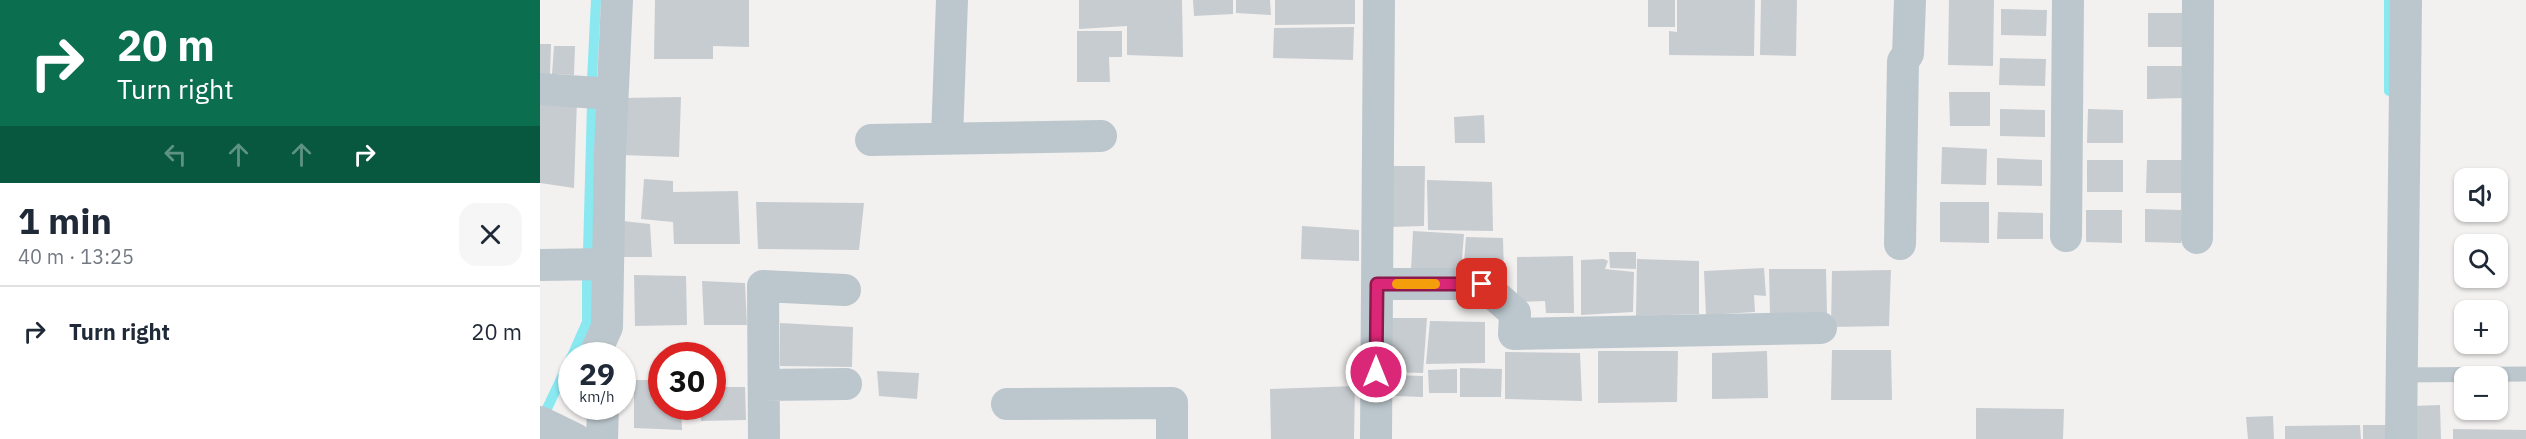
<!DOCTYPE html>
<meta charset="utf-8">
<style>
:root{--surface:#fff;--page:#f6f6f7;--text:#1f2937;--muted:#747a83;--line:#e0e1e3}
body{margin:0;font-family:"IBM Plex Sans",sans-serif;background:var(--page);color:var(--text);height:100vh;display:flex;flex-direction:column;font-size:22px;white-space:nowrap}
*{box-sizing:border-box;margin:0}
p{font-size:20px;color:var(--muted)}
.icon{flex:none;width:33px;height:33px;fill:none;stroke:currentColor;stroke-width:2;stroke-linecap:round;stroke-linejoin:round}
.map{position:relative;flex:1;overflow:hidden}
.drawer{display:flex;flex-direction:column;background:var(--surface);width:540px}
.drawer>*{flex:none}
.guide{background:#0b6e4f;color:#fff;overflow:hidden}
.controls{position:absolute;left:1914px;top:168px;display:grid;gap:12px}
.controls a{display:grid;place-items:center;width:54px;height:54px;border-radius:12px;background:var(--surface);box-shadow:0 2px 4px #0004;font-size:30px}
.speed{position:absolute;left:18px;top:342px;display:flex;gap:12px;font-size:30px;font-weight:700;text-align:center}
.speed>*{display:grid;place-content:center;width:78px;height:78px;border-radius:50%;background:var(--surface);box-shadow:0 2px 4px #0004;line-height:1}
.speed small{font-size:15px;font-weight:400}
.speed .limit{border:9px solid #d22;background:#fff;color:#111}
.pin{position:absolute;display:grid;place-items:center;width:51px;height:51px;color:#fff;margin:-26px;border-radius:12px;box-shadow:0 3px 9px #0006}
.me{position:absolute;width:66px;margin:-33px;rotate:0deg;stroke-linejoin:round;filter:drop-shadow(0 0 4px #0008)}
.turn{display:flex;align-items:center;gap:21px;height:126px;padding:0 18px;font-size:27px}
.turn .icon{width:78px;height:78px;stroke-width:2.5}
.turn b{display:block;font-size:42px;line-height:51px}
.lanes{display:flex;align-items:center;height:57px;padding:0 18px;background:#0003;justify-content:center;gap:30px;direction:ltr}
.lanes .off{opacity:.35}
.round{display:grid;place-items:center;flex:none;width:63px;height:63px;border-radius:18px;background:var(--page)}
.headline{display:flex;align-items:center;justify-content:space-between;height:102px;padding:0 18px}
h1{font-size:36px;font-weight:700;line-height:45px}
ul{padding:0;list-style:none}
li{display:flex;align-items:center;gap:18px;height:90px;padding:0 18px;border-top:2px solid var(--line)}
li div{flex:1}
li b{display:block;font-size:22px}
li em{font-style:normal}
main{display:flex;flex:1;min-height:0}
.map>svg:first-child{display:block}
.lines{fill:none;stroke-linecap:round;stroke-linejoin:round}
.stream{stroke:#89e8f0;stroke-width:10}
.building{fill:#c7ccd0}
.lane{stroke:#bbc7cd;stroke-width:15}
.street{stroke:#bbc7cd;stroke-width:32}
.route-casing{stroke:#8e194d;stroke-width:15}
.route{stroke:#db2777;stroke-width:10}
.slow{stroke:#f59e0b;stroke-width:10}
</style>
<main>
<section class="drawer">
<div class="guide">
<div class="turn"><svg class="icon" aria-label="right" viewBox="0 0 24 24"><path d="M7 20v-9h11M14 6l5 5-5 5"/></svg><div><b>20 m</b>Turn right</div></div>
<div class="lanes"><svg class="icon off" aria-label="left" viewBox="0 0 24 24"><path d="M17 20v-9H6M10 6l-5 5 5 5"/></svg><svg class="icon off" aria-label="ahead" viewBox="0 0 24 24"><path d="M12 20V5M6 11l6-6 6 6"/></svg><svg class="icon off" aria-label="ahead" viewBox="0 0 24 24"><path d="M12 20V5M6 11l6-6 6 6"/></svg><svg class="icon" aria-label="right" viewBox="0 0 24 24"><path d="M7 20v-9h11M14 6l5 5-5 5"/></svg></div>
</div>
<div class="headline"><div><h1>1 min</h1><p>40 m · 13:25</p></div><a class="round"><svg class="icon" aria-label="close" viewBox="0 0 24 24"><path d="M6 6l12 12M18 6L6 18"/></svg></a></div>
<ul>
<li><svg class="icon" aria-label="right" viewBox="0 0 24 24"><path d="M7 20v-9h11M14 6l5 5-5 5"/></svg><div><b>Turn right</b></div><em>20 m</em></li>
</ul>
</section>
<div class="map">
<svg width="1986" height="439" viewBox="0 0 1986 439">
<rect width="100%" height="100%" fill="#f3f0f0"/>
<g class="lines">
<path class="stream" d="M1849,0V91
M52,80L56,0
M48,253L52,104
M32,356L47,322V273
M1,421L32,356"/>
</g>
<path class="building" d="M115,0H209V47L173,46V59H114Z
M539,0H642L643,57L587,55V26L539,29Z
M653,0H693V14L654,16Z
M696,0H730L731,15L696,13Z
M735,0H815V24L735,25Z
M1108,0H1135V27H1108Z
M1137,0H1215L1214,56L1129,55V31L1137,32Z
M1221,0H1257L1256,56L1220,55Z
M1409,0H1454L1453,66L1408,65Z
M1461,9L1507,10L1506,36L1461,35Z
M1608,13H1644V47H1608Z
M814,27L813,60L733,58L734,28Z
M537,31H582V57H569L570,82H537Z
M0,44H11L10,75L0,74Z
M14,46H35L34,75L12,74Z
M1460,58L1506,59L1505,86L1459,85Z
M1607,66H1643V98L1607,99Z
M1409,92H1450V126H1410Z
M141,97L139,157L81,155L82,98Z
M0,99H37L34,188L0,183Z
M1460,109L1505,110V137L1460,136Z
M1548,109L1583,110V143H1547Z
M944,115L945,143H915L914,117Z
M1402,147L1447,149L1446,185L1401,184Z
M1457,158L1502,160V186L1457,185Z
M1547,160H1583V192H1547Z
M1607,160H1642V193H1606Z
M851,166H885L884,226L849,227Z
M104,179L133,181V192L198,191L200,244H134L133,222L101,219Z
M887,180L952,182L953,231L888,230Z
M216,202L324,203L319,250L218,249Z
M1400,202H1449V243L1400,242Z
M1605,209L1641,210V243L1605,242Z
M1546,210H1582V243L1546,242Z
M1458,212L1503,213V239H1457Z
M83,221L110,224L112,257H83Z
M762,226L819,230V261L761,259Z
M873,231L924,234L921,271L871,270Z
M926,237L963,238L964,277L923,276Z
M1069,252H1096V269L1070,268Z
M1033,256L1034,313H1006L1005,301L977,302V257Z
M1064,259L1068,261L1065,269L1094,272L1093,312L1041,315V260Z
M1097,259L1159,261V314L1096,316Z
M1224,268L1226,296L1214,295L1215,312L1166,315L1164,271Z
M1229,269H1286L1287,315H1230Z
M1351,270L1349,326L1291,327L1292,271Z
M94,275L146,276L147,325L95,326Z
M162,281L205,283L207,325H164Z
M849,318H887L883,373L847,372Z
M890,321L945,322V363L886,364Z
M240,323L313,327L312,367L240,366Z
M1292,350H1351L1352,400H1291Z
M1058,351H1138L1137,402L1058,403Z
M1227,351L1228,398L1172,399V353Z
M965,352L1040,353L1042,401L965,399Z
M920,368L962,369L961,397H920Z
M917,369V393H889L888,370Z
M337,371L379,373L377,399L339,396Z
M853,375L883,376V397L854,396Z
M94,380H122V406H141L142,430L94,428Z
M815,386L814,439H731L730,389Z
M172,387H205L206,420L161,421L160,406H172Z
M1900,405L1901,439H1873V406Z
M1436,408L1524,409L1523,439H1436Z
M1733,416L1734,439H1708L1706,417Z
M1820,425L1821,439H1745V426Z
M1823,425H1847V439H1823Z
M1913,429L1986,430V439H1913Z"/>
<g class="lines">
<path class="lane" d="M1861,375L1986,374"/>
<path class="street" d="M0,89L72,94
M407,138L412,0
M331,140L561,136
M1526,236L1528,0
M1657,238L1658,0
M1360,244L1363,61L1368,54L1370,0
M0,265L68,264
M837,284H942L975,313L974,334L1281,328
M54,356L67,327L70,152L77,0
M224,385L306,384
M467,404L632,403V439
M0,422L35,439
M62,439L63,406
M224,439L223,286L305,290
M836,439L839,0
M1861,439L1866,0"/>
</g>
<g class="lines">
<defs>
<path id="route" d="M836,372L837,284H942"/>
</defs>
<use href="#route" class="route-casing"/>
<use href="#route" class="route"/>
<path class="slow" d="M857,284H895"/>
</g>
</svg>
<div class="controls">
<a><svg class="icon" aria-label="sound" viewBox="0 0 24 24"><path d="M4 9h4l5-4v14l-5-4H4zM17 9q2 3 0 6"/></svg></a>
<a><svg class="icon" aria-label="search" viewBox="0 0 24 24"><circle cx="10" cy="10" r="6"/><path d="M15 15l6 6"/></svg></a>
<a>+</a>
<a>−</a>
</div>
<div class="speed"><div>29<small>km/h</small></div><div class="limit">30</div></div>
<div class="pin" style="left:942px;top:284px;background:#d93025"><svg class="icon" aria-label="arrive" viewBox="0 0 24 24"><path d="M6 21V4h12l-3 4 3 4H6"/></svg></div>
<svg class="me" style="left:836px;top:372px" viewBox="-20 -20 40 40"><circle r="17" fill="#db2777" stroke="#fff" stroke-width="3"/><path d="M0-11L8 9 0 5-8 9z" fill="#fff"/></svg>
</div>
</main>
